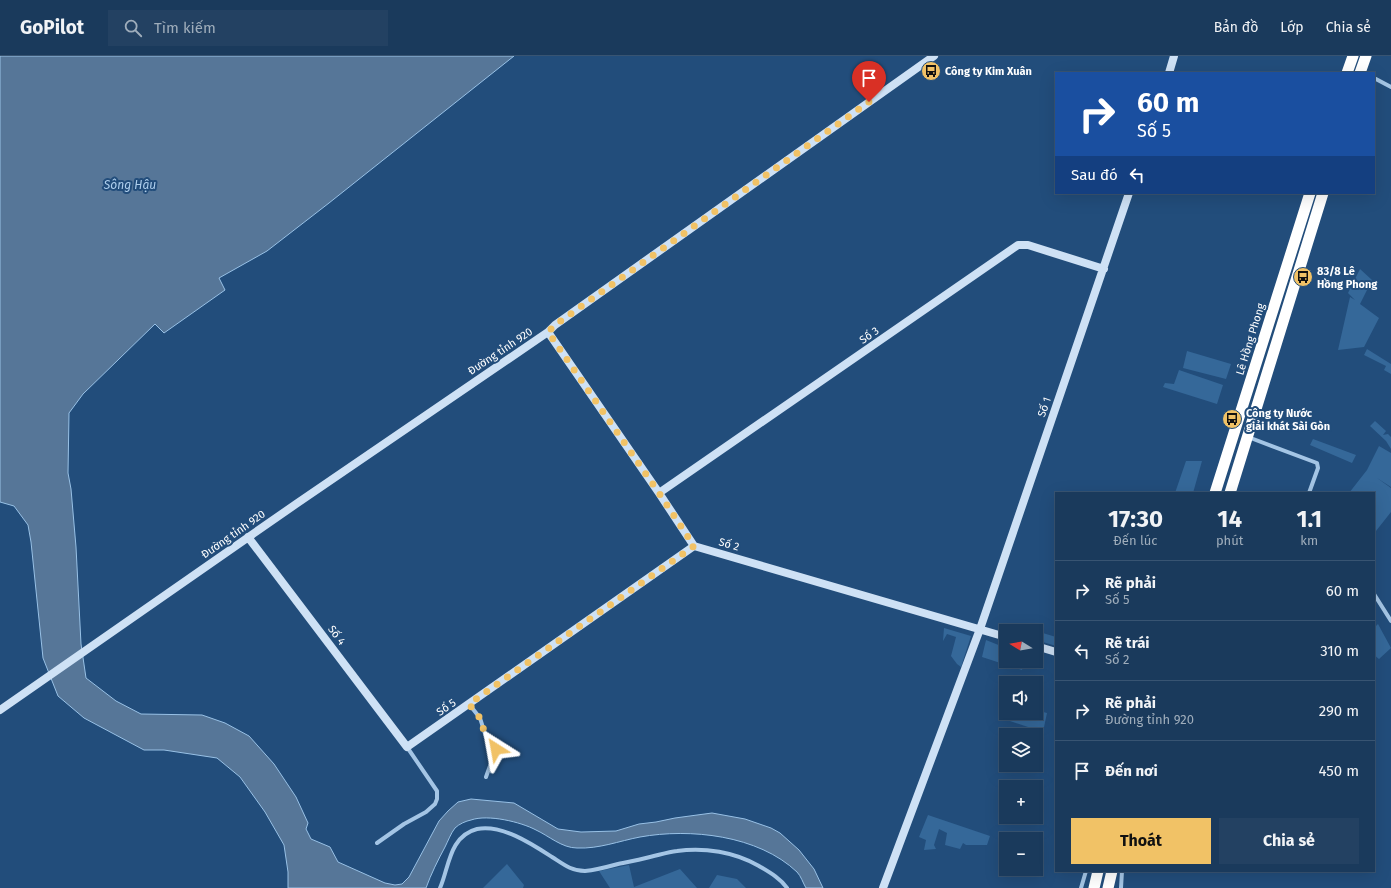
<!DOCTYPE html>
<html lang="vi">
<meta charset="utf-8">
<style>
:root{--surface:#1a3a5c;--page:#234162;--text:#f1f3f6;--muted:#9fadbb;--line:#385472;--accent:#f1c266}
body{margin:0;font-family:"Fira Sans",sans-serif;background:var(--page);color:var(--text);height:100vh;display:flex;flex-direction:column;font-size:15px;white-space:nowrap}
*{box-sizing:border-box;margin:0}
p{font-size:13px;color:var(--muted)}
.icon{flex:none;width:22px;height:22px;fill:none;stroke:currentColor;stroke-width:2;stroke-linecap:round;stroke-linejoin:round}
.map{position:relative;flex:1;overflow:hidden}
.side{position:absolute;left:1055px;top:436px;width:320px;height:380px;display:flex;flex-direction:column;background:var(--surface);border-radius:0px;box-shadow:0 4px 16px #0002,0 0 0 1px var(--line)}
.side>*{flex:none}
.hud{position:absolute;left:1055px;top:16px;width:320px;height:122px;border-radius:0px;box-shadow:0 4px 16px #0002,0 0 0 1px var(--line);background:#1a4fa0;color:#fff;overflow:hidden}
.needle{width:26px;rotate:281deg}
.fabs{position:absolute;left:999px;top:568px;display:grid;gap:8px}
.fabs a{display:grid;place-items:center;width:44px;height:44px;border-radius:0px;background:var(--surface);box-shadow:0 4px 16px #0002,0 0 0 1px var(--line);font-size:20px}
.pin{position:absolute;display:grid;place-items:center;width:34px;height:34px;color:#fff;margin:-41px -17px;border-radius:50% 50% 50% 0;rotate:-45deg;box-shadow:0 0 4px #0007}
.pin .icon{rotate:45deg}
.me{position:absolute;width:44px;margin:-22px;rotate:326deg;stroke-linejoin:round;filter:drop-shadow(0 0 3px #0008)}
.turn{display:flex;align-items:center;gap:14px;height:84px;padding:0 16px;font-size:18px}
.turn .icon{width:52px;height:52px;stroke-width:2.5}
.turn b{display:block;font-size:28px;line-height:34px}
.then{display:flex;align-items:center;height:38px;padding:0 16px;background:#0003;gap:8px;font-size:15px}
.eta{display:flex;justify-content:space-evenly;align-items:center;height:68px;text-align:center}
.eta b{font-size:24px;font-weight:700;line-height:28px}
.primary-button{display:flex;gap:8px;margin-top:auto;padding:8px 16px}
.primary-button a{flex:1;height:46px;border-radius:0px;background:var(--accent);color:#111;font-size:16px;font-weight:700;line-height:46px;text-align:center}
.primary-button a+a{background:var(--page);color:var(--text)}
ul{padding:0;list-style:none}
li{display:flex;align-items:center;gap:12px;height:60px;padding:0 16px;border-top:1px solid var(--line)}
li div{flex:1}
li b{display:block;font-size:15px}
li em{font-style:normal}
header{display:flex;align-items:center;gap:24px;box-sizing:border-box;height:56px;padding:0 20px;background:var(--surface);border-bottom:1px solid var(--line)}
header strong{font-size:19px}
nav{display:flex;gap:22px;margin-inline-start:auto;font-size:14px}
.search{width:280px;height:36px;background:var(--page);display:flex;align-items:center;gap:10px;box-sizing:border-box;padding:0 14px;border-radius:0px;color:var(--muted);font-size:15px}
.map>svg:first-child{display:block}
.green{fill:#356899}
.water{fill:#567698;stroke:#98c1e6}
.lines{fill:none;stroke-linecap:round;stroke-linejoin:round}
.street{stroke:#a4c5e5;stroke-width:4}
.secondary{stroke:#cee1f5;stroke-width:8}
.highway{stroke:#fff;stroke-width:11}
.route{stroke:#f1c266;stroke-width:7;stroke-dasharray:0 12.6}
.labels{text-anchor:middle;stroke-width:4;stroke-linejoin:round;paint-order:stroke}
.poi-label{font-size:11px;font-weight:bold;fill:#fff;stroke:#224d7b;text-anchor:start}
.street-label{font-size:11px;fill:#fff;stroke:#224d7b}
.water-label{font-size:12px;font-style:italic;fill:#afcfed;stroke:#224d7b}
</style>
<header>
<strong>GoPilot</strong>
<div class="search"><svg class="icon" aria-label="search" viewBox="0 0 24 24"><circle cx="10" cy="10" r="6"/><path d="M15 15l6 6"/></svg>Tìm kiếm</div>
<nav><a>Bản đồ</a><a>Lớp</a><a>Chia sẻ</a></nav>
</header>
<div class="map">
<svg width="1391" height="832" viewBox="0 0 1391 832">
<rect width="100%" height="100%" fill="#224d7b"/>
<path class="green" d="M1360,213L1372,224L1360,248L1379,262L1364,291L1338,294L1350,241L1355,244L1348,237Z
M1367,293L1391,308V318L1384,314L1386,310L1364,299Z
M1187,295L1231,308L1226,323L1183,312Z
M1179,314L1223,329L1217,348L1163,331L1165,327L1174,328Z
M1375,365L1386,375L1383,379L1388,378L1391,381V393L1386,385L1370,370Z
M1313,383L1356,399L1352,407L1310,389Z
M1379,390L1391,397V431L1377,422L1391,432V456L1376,475L1374,473V437H1349L1367,414Z
M1186,405H1202L1193,437H1175Z
M1013,568L1056,581V590L1036,584V575H1012Z
M1378,568L1391,592L1379,603L1374,599V572Z
M944,572L971,580L961,611L957,608L951,600L956,581L947,578L943,585Z
M986,584L1006,592V605H1024L1022,614L982,601Z
M1036,654L1047,657L1043,676L1010,665L1012,657H1036Z
M928,759L990,780L987,789H966L963,787L960,793L945,789L947,777L939,773L934,789L936,793L924,794L926,784L919,781Z
M507,808L524,829L523,832H483Z
M629,809L634,831L680,813L697,832H610L599,815Z
M717,819L737,823L746,832H709Z"/>
<path class="water" d="M0,0H514L329,147L267,195L219,222L225,234L164,277L155,268L83,338L69,357L68,417L71,433L76,491L81,588L86,622L116,645L141,658L202,659L225,667L249,680L274,708L296,741L308,767L306,773L311,783L330,791L338,806L385,827L395,829L402,828L409,821L439,765L448,755L458,746L471,743L514,747L558,773L581,776L616,775L639,768L656,766L675,762L712,757L745,763L771,772L780,777L799,794L814,813L823,832H806C803,827 801,820 797,816C758,779 690,772 640,781C619,785 599,793 577,792C562,792 549,780 536,774C521,766 488,758 471,764C466,765 459,768 455,772C451,777 448,785 445,791C438,804 431,818 426,832H288V816L284,789L265,756L240,721L217,702L164,694H144L84,662L58,640L43,602L31,486L28,469L14,450L0,446Z"/>
<g class="lines">
<path class="street" d="M1374,22L1391,31
M1248,381L1317,407L1318,412L1309,437
M1374,538L1391,565
M469,648L480,662L486,681L495,689L496,693L486,721
M377,787L404,768L426,756L435,748L437,743V735L407,691
M440,832C449,812 449,780 477,773C502,768 532,788 552,801C563,808 571,815 585,815C596,814 607,811 618,808C628,806 639,804 650,801C659,799 668,796 677,795C704,791 735,796 759,810C769,816 780,822 787,832
M1081,832L1086,815
M1121,832L1122,815"/>
<path class="secondary" d="M1169,17L1174,0
M548,276L659,437L694,490L1006,581
M659,437L1018,189H1028L1104,213
M248,481L407,691L694,490
M1036,590L1056,596
M0,654L296,448L548,276L555,269L934,0
M883,832L980,573L1129,137"/>
<path class="highway" d="M1347,17L1353,0
M1360,17L1366,0
M1215,437L1310,137
M1230,437L1323,137
M1094,832L1098,815
M1108,832L1112,815"/>
</g>
<g class="lines">
<path class="route" d="M496,693L495,689L486,681L480,662L469,648L694,490L659,437L548,276L555,269L869,46"/>
</g>
<defs>
<symbol id="bus-disc" viewBox="-11 -11 22 22"><circle r="9.5" fill="#f1c266" stroke="#224d7b"/><path d="M-5-6H5V4H4V6H2V4H-2V6H-4V4H-5ZM-3.5-4V0h7V-4ZM-3.5 1.2v1.5H-2V1.2ZM2 1.2v1.5H3.5V1.2Z" fill="#111"/></symbol>
</defs>
<g fill-rule="evenodd">
<use href="#bus-disc" x="920" y="4" width="22" height="22"/>
<use href="#bus-disc" x="1292" y="210" width="22" height="22"/>
<use href="#bus-disc" x="1221" y="352" width="22" height="22"/>
</g>
<g class="labels">
<g class="poi-label">
<text x="945" y="19">Công ty Kim Xuân</text>
<text x="1317" y="219">83/8 Lê<tspan x="1317" dy="13">Hồng Phong</tspan></text>
<text x="1246" y="361">Công ty Nước<tspan x="1246" dy="13">giải khát Sài Gòn</tspan></text>
</g>
<g class="street-label">
<text transform="translate(869 279) rotate(-35)" y="4">Số 3</text>
<text transform="translate(1250 283) rotate(-73)" y="4">Lê Hồng Phong</text>
<text transform="translate(500 295) rotate(-34)" y="4">Đường tỉnh 920</text>
<text transform="translate(1044 351) rotate(-71)" y="4">Số 1</text>
<text transform="translate(233 478) rotate(-35)" y="4">Đường tỉnh 920</text>
<text transform="translate(729 488) rotate(16)" y="4">Số 2</text>
<text transform="translate(337 579) rotate(53)" y="4">Số 4</text>
<text transform="translate(446 651) rotate(-35)" y="4">Số 5</text>
</g>
<g class="water-label">
<text x="130" y="133">Sông Hậu</text>
</g>
</g>
</svg>
<div class="fabs">
<a><svg class="needle" viewBox="-14 -14 28 28"><path d="M0-13l5 13h-10z" fill="#e53935"/><path d="M0 13l5-13h-10z" fill="#9fadbb"/></svg></a>
<a><svg class="icon" aria-label="sound" viewBox="0 0 24 24"><path d="M4 9h4l5-4v14l-5-4H4zM17 9q2 3 0 6"/></svg></a>
<a><svg class="icon" aria-label="layers" viewBox="0 0 24 24"><path d="M12 4l9 5-9 5-9-5zM3 14l9 5 9-5"/></svg></a>
<a>+</a>
<a>−</a>
</div>
<div class="pin" style="left:869px;top:46px;background:#d93025"><svg class="icon" aria-label="arrive" viewBox="0 0 24 24"><path d="M6 21V4h12l-3 4 3 4H6"/></svg></div>
<svg class="me" style="left:496px;top:693px" viewBox="-20 -20 40 40"><path d="M0-17L14 15 0 8-14 15z" fill="#f1c266" stroke="#fff" stroke-width="4"/></svg>
<div class="hud">
<div class="turn"><svg class="icon" aria-label="right" viewBox="0 0 24 24"><path d="M7 20v-9h11M14 6l5 5-5 5"/></svg><div><b>60 m</b>Số 5</div></div>
<div class="then">Sau đó<svg class="icon" aria-label="left" viewBox="0 0 24 24"><path d="M17 20v-9H6M10 6l-5 5 5 5"/></svg></div>
</div>
<section class="side">
<div class="eta">
<div><b>17:30</b><p>Đến lúc</p></div>
<div><b>14</b><p>phút</p></div>
<div><b>1.1</b><p>km</p></div>
</div>
<ul>
<li><svg class="icon" aria-label="right" viewBox="0 0 24 24"><path d="M7 20v-9h11M14 6l5 5-5 5"/></svg><div><b>Rẽ phải</b><p>Số 5</p></div><em>60 m</em></li>
<li><svg class="icon" aria-label="left" viewBox="0 0 24 24"><path d="M17 20v-9H6M10 6l-5 5 5 5"/></svg><div><b>Rẽ trái</b><p>Số 2</p></div><em>310 m</em></li>
<li><svg class="icon" aria-label="right" viewBox="0 0 24 24"><path d="M7 20v-9h11M14 6l5 5-5 5"/></svg><div><b>Rẽ phải</b><p>Đường tỉnh 920</p></div><em>290 m</em></li>
<li><svg class="icon" aria-label="arrive" viewBox="0 0 24 24"><path d="M6 21V4h12l-3 4 3 4H6"/></svg><div><b>Đến nơi</b></div><em>450 m</em></li>
</ul>
<div class="primary-button"><a>Thoát</a><a>Chia sẻ</a></div>
</section>
</div>
